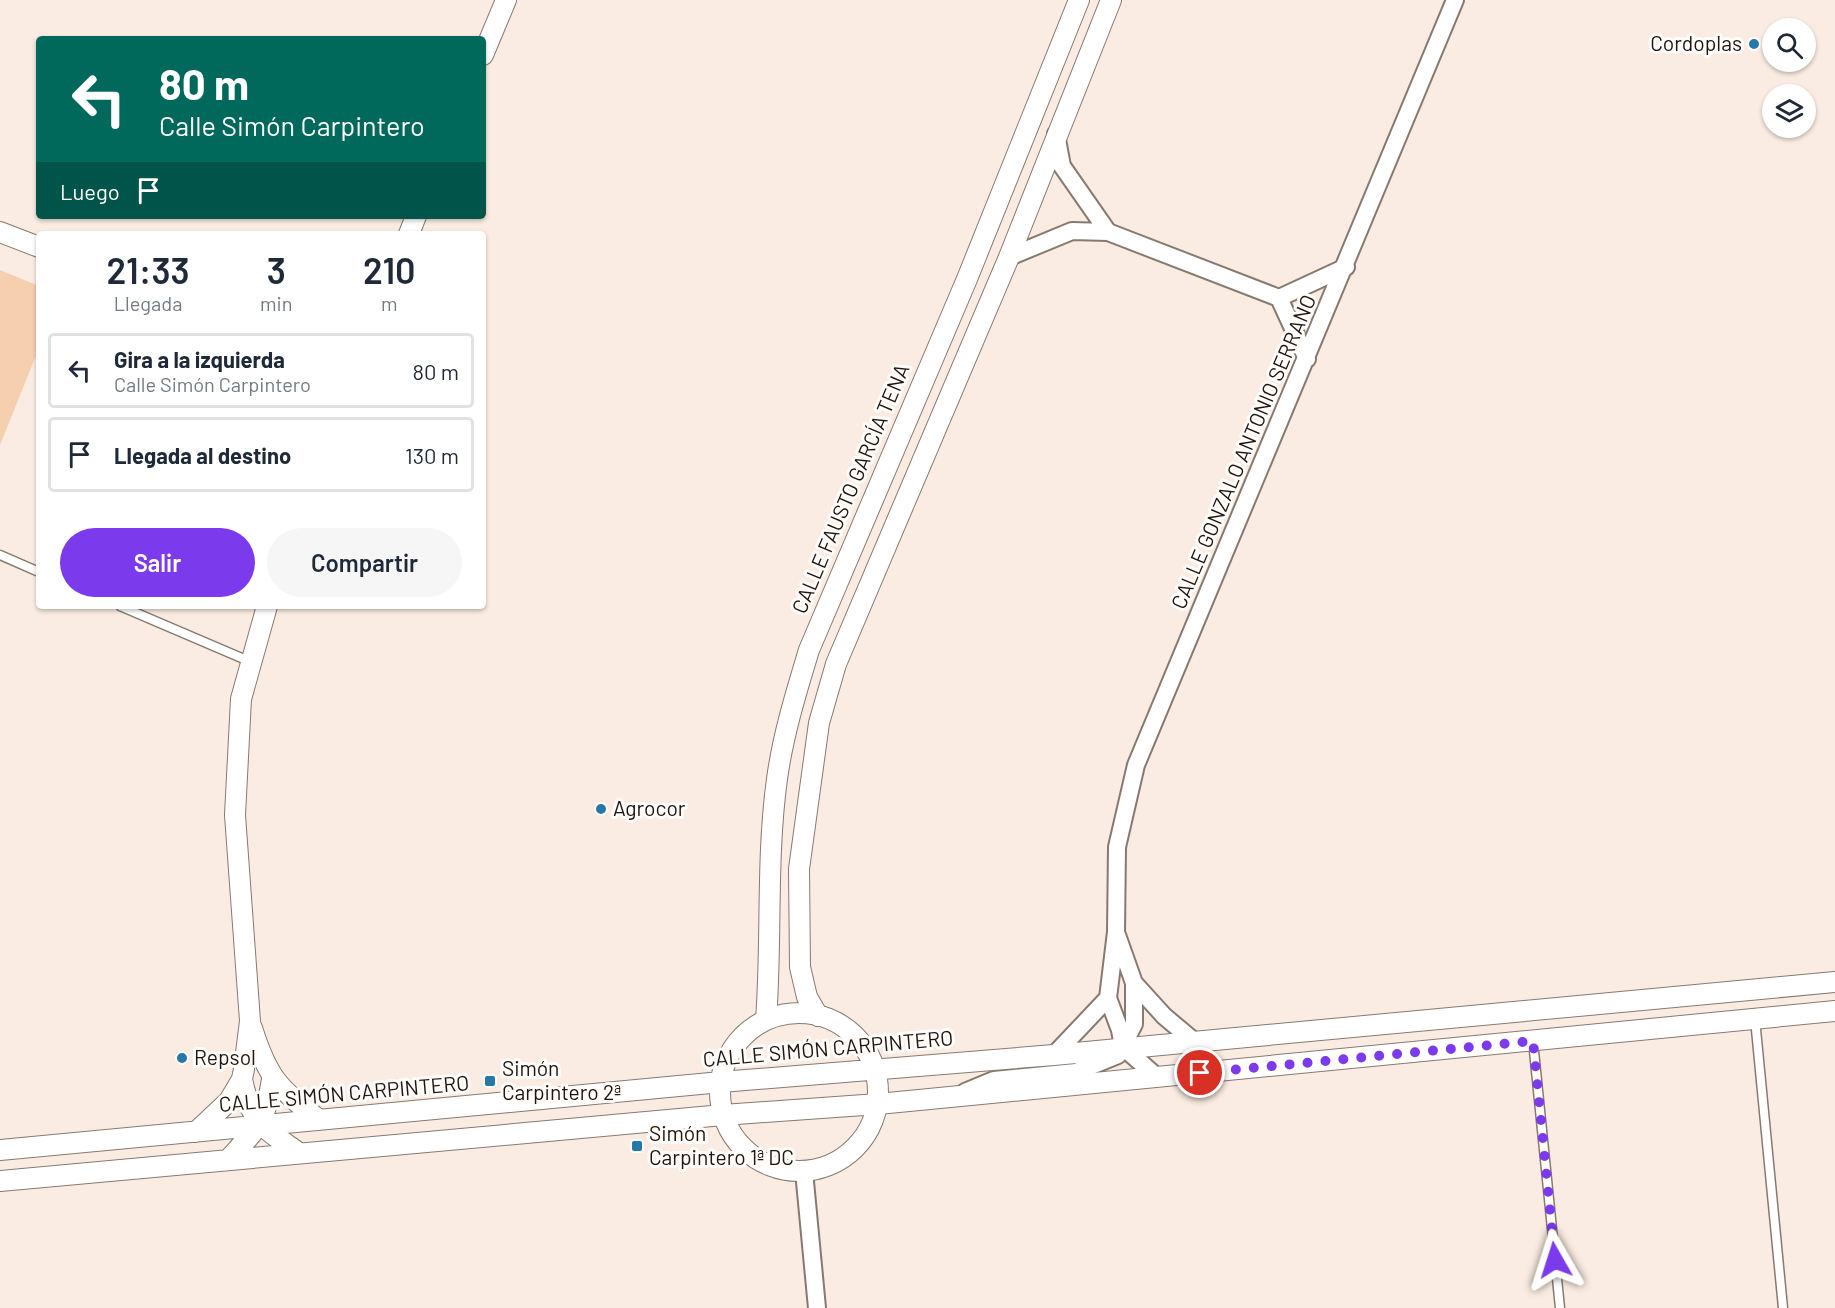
<!DOCTYPE html>
<html lang="es">
<meta charset="utf-8">
<style>
:root{--surface:#fff;--page:#f6f6f7;--text:#1f2937;--muted:#747a83;--line:#e0e1e3;--accent:#7c3aed}
body{margin:0;font-family:Barlow,sans-serif;background:var(--page);color:var(--text);height:100vh;display:flex;flex-direction:column;font-size:22px;white-space:nowrap}
*{box-sizing:border-box;margin:0}
p{font-size:20px;color:var(--muted)}
.icon{flex:none;width:33px;height:33px;fill:none;stroke:currentColor;stroke-width:2;stroke-linecap:round;stroke-linejoin:round}
.map{position:relative;flex:1;overflow:hidden}
.panel{position:absolute;left:36px;top:231px;width:450px;height:378px;display:flex;flex-direction:column;background:var(--surface);border-radius:6px;box-shadow:0 2px 4px #0004}
.panel>*{flex:none}
.banner{position:absolute;left:36px;top:36px;width:450px;height:183px;border-radius:6px;box-shadow:0 2px 4px #0004;background:#00695c;color:#fff;overflow:hidden}
.fabs{position:absolute;left:1762px;top:18px;display:grid;gap:12px}
.fabs a{display:grid;place-items:center;width:54px;height:54px;border-radius:50%;background:var(--surface);box-shadow:0 2px 4px #0004;font-size:30px}
.pin{position:absolute;display:grid;place-items:center;width:51px;height:51px;color:#fff;margin:-26px;border:3px solid #fff;border-radius:50%;box-shadow:0 2px 6px #0007}
.me{position:absolute;width:66px;margin:-33px;rotate:354deg;stroke-linejoin:round;filter:drop-shadow(0 0 4px #0008)}
.turn{display:flex;align-items:center;gap:21px;height:126px;padding:0 24px;font-size:27px}
.turn .icon{width:78px;height:78px;stroke-width:2.5}
.turn b{display:block;font-size:42px;line-height:51px}
.then{display:flex;align-items:center;height:57px;padding:0 24px;background:#0003;gap:12px;font-size:22px}
.eta{display:flex;justify-content:space-evenly;align-items:center;height:102px;text-align:center}
.eta b{font-size:36px;font-weight:600;line-height:42px}
.primary-button{display:flex;gap:12px;margin-top:auto;padding:12px 24px}
.primary-button a{flex:1;height:69px;border-radius:36px;background:var(--accent);color:#fff;font-size:24px;font-weight:600;line-height:69px;text-align:center}
.primary-button a+a{background:var(--page);color:var(--text)}
ul{padding:0;list-style:none}
li{display:flex;align-items:center;gap:18px;height:75px;margin:0 12px 9px;padding:0 12px;border:3px solid var(--line);border-radius:6px}
li div{flex:1}
li b{display:block;font-size:22px}
li em{font-style:normal}
.map>svg:first-child{display:block}
.green{fill:#f6cfb0}
.lines{fill:none;stroke-linecap:round;stroke-linejoin:round}
.service-casing{stroke:#867a70;stroke-width:11}
.minor-casing{stroke:#867a70;stroke-width:20}
.tertiary-casing{stroke:#867a70;stroke-width:22}
.service{stroke:#fff;stroke-width:8}
.minor{stroke:#fff;stroke-width:16}
.tertiary{stroke:#fff;stroke-width:20}
.route{stroke:#7c3aed;stroke-width:10;stroke-dasharray:0 18}
.poi-dot{fill:#2578a8;stroke:#fffcfa;stroke-width:2}
.labels{text-anchor:middle;stroke-width:6;stroke-linejoin:round;paint-order:stroke}
.poi-label{font-size:21px;fill:#1b1613;stroke:#fffcfa;text-anchor:start}
.street-label{font-size:21px;fill:#1b1613;stroke:#fffcfa}
</style>
<div class="map">
<svg width="1835" height="1308" viewBox="0 0 1835 1308">
<rect width="100%" height="100%" fill="#faece2"/>
<path class="green" d="M0,270L39,286V348L0,445Z"/>
<g class="lines">
<defs>
<path id="service" d="M0,555L39,572
M120,606L251,662
M1755,1019L1783,1308
M1533,1041L1560,1308"/>
<path id="minor" d="M1056,134L1062,166L1108,232
M1009,257L1072,231L1108,232L1279,298L1307,359
M1279,298L1346,267
M1134,983L1164,1016L1195,1042
M1123,1047L1120,1030L1108,998L1116,932L1117,847L1136,765L1455,0
M1123,1047L1157,1077
M1054,1055L1108,998
M965,1092L994,1080L1076,1072L1118,1055L1134,1024V983L1117,935
M804,1171L817,1308"/>
<path id="tertiary" d="M483,55L506,0
M0,232L39,247
M409,234L416,216
M720 1092a79 79 0 1 1 158 0a79 79 0 1 1-158 0Z
M818,1016L807,997L800,967L799,869L819,723L836,664L1009,257L1111,0
M766,1020C772,940 766,859 777,779C783,735 796,693 809,650L967,279L1079,0
M252,1028C268,1079 278,1087 319,1120
M242,1079C251,1124 264,1128 299,1153
M196,1132L229,1101L242,1079L244,1069L250,1021L235,815L241,699L267,606
M0,1150L721,1082L1054,1055L1835,982
M228,1160C258,1127 265,1124 272,1079
M0,1181L723,1115L878,1104L1835,1011"/>
</defs>
<use href="#service" class="service-casing"/>
<use href="#minor" class="minor-casing"/>
<use href="#tertiary" class="tertiary-casing"/>
<use href="#service" class="service"/>
<use href="#minor" class="minor"/>
<use href="#tertiary" class="tertiary"/>
</g>
<g class="lines">
<path class="route" d="M1200,1073L1533,1041L1555,1260"/>
</g>
<g class="poi-dot">
<circle cx="1754" cy="44" r="6"/>
<circle cx="601" cy="809" r="6"/>
<circle cx="182" cy="1058" r="6"/>
<rect x="484" y="1075" width="12" height="12" rx="3"/>
<rect x="631" y="1140" width="12" height="12" rx="3"/>
</g>
<g class="labels">
<g class="poi-label">
<text x="1742" y="51" text-anchor="end">Cordoplas</text>
<text x="613" y="816">Agrocor</text>
<text x="194" y="1065">Repsol</text>
<text x="502" y="1076">Simón<tspan x="502" dy="24">Carpintero 2ª</tspan></text>
<text x="649" y="1141">Simón<tspan x="649" dy="24">Carpintero 1ª DC</tspan></text>
</g>
<g class="street-label">
<text transform="translate(1244 452) rotate(-67)" y="7">CALLE GONZALO ANTONIO SERRANO</text>
<text transform="translate(851 489) rotate(-67)" y="7">CALLE FAUSTO GARCÍA TENA</text>
<text transform="translate(828 1049) rotate(-5)" y="7">CALLE SIMÓN CARPINTERO</text>
<text transform="translate(344 1094) rotate(-5)" y="7">CALLE SIMÓN CARPINTERO</text>
</g>
</g>
</svg>
<div class="fabs">
<a><svg class="icon" aria-label="search" viewBox="0 0 24 24"><circle cx="10" cy="10" r="6"/><path d="M15 15l6 6"/></svg></a>
<a><svg class="icon" aria-label="layers" viewBox="0 0 24 24"><path d="M12 4l9 5-9 5-9-5zM3 14l9 5 9-5"/></svg></a>
</div>
<div class="pin" style="left:1200px;top:1073px;background:#d93025"><svg class="icon" aria-label="arrive" viewBox="0 0 24 24"><path d="M6 21V4h12l-3 4 3 4H6"/></svg></div>
<svg class="me" style="left:1555px;top:1260px" viewBox="-20 -20 40 40"><path d="M0-17L14 15 0 8-14 15z" fill="#7c3aed" stroke="#fff" stroke-width="4"/></svg>
<div class="banner">
<div class="turn"><svg class="icon" aria-label="left" viewBox="0 0 24 24"><path d="M17 20v-9H6M10 6l-5 5 5 5"/></svg><div><b>80 m</b>Calle Simón Carpintero</div></div>
<div class="then">Luego<svg class="icon" aria-label="arrive" viewBox="0 0 24 24"><path d="M6 21V4h12l-3 4 3 4H6"/></svg></div>
</div>
<section class="panel">
<div class="eta">
<div><b>21:33</b><p>Llegada</p></div>
<div><b>3</b><p>min</p></div>
<div><b>210</b><p>m</p></div>
</div>
<ul>
<li><svg class="icon" aria-label="left" viewBox="0 0 24 24"><path d="M17 20v-9H6M10 6l-5 5 5 5"/></svg><div><b>Gira a la izquierda</b><p>Calle Simón Carpintero</p></div><em>80 m</em></li>
<li><svg class="icon" aria-label="arrive" viewBox="0 0 24 24"><path d="M6 21V4h12l-3 4 3 4H6"/></svg><div><b>Llegada al destino</b></div><em>130 m</em></li>
</ul>
<div class="primary-button"><a>Salir</a><a>Compartir</a></div>
</section>
</div>
